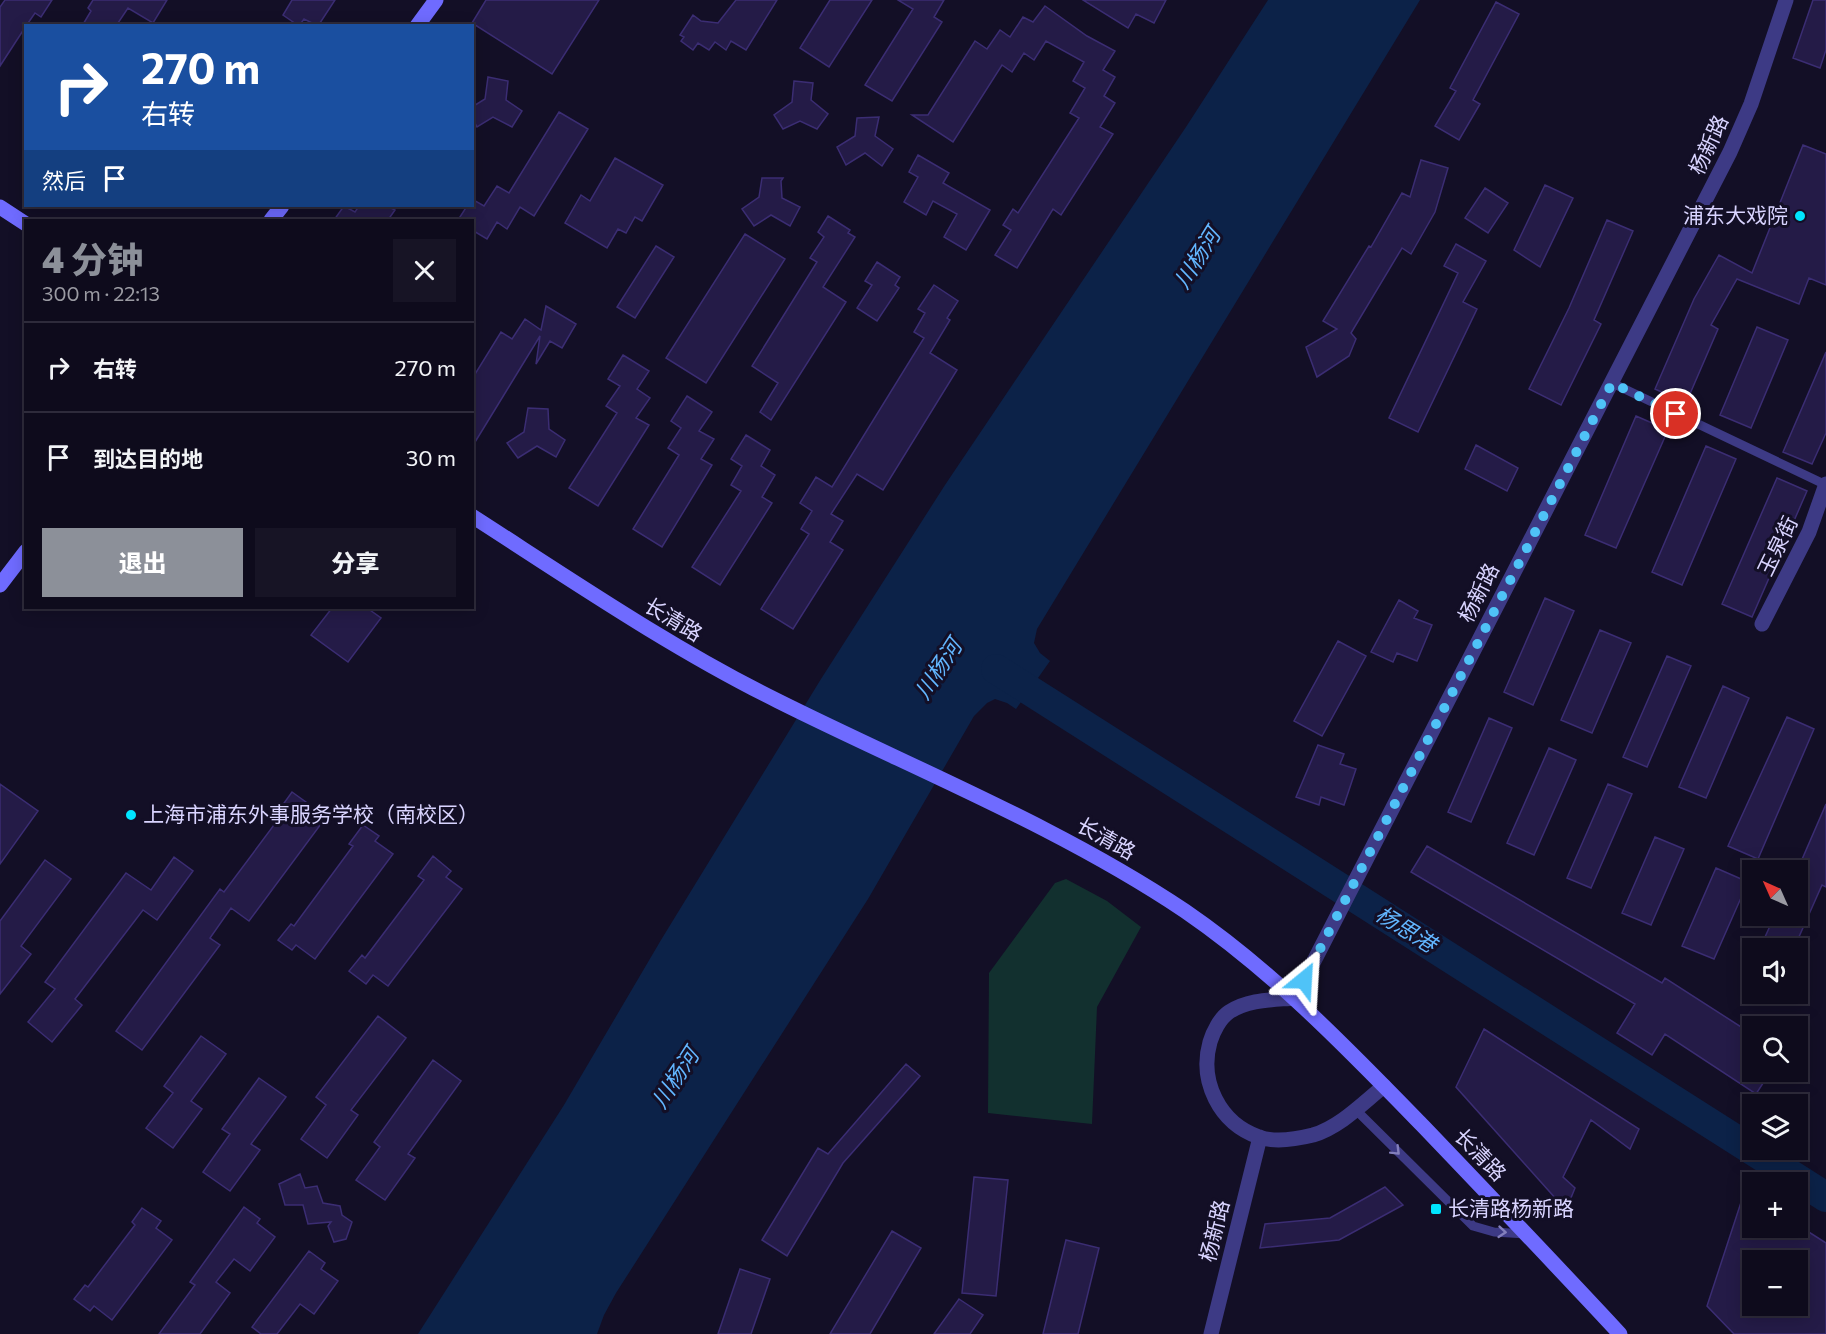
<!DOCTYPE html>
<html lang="zh">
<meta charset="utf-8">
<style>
:root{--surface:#0e0b1c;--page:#171425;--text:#f1f3f6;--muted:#9b9ba3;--line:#2e2b3b;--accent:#8c9099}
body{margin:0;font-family:Commissioner,"Noto Sans SC",sans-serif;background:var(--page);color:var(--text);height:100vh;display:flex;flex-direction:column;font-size:22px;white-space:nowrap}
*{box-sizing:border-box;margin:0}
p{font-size:20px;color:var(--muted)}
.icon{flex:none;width:33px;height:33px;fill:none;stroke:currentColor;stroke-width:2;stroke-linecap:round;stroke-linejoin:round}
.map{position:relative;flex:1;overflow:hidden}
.side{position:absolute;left:24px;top:219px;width:450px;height:390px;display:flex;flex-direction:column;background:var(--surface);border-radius:0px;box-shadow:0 3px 15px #0003,0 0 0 2px var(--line)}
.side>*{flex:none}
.banner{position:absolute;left:24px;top:24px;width:450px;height:183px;border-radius:0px;box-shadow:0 3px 15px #0003,0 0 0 2px var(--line);background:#1a4fa0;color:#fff;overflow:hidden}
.needle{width:39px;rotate:315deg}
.fabs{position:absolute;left:1742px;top:860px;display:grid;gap:12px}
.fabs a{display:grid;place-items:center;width:66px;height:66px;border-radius:0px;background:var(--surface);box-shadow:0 3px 15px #0003,0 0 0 2px var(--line);font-size:30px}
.pin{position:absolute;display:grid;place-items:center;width:51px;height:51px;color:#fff;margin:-26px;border:3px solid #fff;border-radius:50%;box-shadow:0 2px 6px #0007}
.me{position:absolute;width:66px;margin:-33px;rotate:27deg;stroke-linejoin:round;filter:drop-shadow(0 0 4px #0008)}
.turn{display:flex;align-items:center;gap:21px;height:126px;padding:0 18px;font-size:27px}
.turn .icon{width:78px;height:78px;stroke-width:2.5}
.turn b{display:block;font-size:42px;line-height:51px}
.then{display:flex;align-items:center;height:57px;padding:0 18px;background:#0003;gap:12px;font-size:22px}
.round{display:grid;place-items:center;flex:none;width:63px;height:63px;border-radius:0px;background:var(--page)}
.headline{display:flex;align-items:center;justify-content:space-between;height:102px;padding:0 18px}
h1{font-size:36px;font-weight:800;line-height:45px;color:var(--accent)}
.button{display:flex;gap:12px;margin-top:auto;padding:12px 18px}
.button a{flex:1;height:69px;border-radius:0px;background:var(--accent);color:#fff;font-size:24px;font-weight:800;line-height:69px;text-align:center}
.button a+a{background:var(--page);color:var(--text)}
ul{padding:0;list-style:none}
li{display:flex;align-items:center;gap:18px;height:90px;padding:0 18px;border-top:2px solid var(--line)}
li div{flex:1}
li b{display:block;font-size:22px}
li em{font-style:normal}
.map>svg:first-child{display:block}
.green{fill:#12302f}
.water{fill:#0c2248}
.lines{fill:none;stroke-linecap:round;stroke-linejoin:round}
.river{stroke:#0c2248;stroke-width:30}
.building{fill:#241b47;stroke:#3b2d73;stroke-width:1.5;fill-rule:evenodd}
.lane{stroke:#3d3a85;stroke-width:9}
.street{stroke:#3d3a85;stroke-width:15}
.secondary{stroke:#6f6bff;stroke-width:15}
.oneway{stroke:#837fbc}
.route{stroke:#4fc3f7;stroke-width:10;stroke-dasharray:0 18}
.poi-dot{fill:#00e5ff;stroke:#130f26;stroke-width:2}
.labels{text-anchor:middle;stroke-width:6;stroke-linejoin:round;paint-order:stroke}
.street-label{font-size:21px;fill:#d9d4ff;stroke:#130f26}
.poi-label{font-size:21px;fill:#d9d4ff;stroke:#130f26;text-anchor:start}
.water-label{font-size:22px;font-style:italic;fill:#62b6ff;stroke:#130f26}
</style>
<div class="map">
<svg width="1826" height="1334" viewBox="0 0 1826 1334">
<rect width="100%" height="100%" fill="#130f26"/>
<path class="green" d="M1066,879L1107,901L1141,927L1097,1007L1092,1124L988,1113L989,973L1055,883Z"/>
<path class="water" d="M1268,0H1420L1037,629L1034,643L1040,653L1050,661L1016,709L1007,703L995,699L987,703L974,716L868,899L616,1293L604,1315L597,1334H418L564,1105L661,940L821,679L945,485L1186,127Z"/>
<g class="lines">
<path class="river" d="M996,669L1826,1197"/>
</g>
<path class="building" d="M5,0H52L41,17L35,13L26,26L0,66V7Z
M93,0H167L153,23L128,8L116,26H82L91,11L88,8Z
M292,0H335L318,26L304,19L299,26L283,15Z
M486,0H599L552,74L472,23Z
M736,0H777L746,50L731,41L726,50L715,42L709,50L698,43L693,50L681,41L684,37L680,35L693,15L701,21L718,23Z
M830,0H872L829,67L800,48Z
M898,0H944L934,17L942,22L892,101L865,85L913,9Z
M1083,0H1166L1154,23L1136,14L1128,28Z
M1813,0H1826V50L1820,68L1793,58Z
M1496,2L1519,14L1473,100L1480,104L1459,140L1435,126L1456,91L1450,88Z
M1045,6L1087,36L1115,51L1103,70L1115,77L1104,96L1115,103L1100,127L1113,134L1061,215L1053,209L1017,268L995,255L1011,230L1003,225L1013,209L1018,213L1079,118L1070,113L1085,88L1073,81L1084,62L1046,41L1034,60L1024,53L1012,72L1002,65L953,142L912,115H928L975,41L987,49L1000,30L1010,37L1023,17L1033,22Z
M488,77L508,81L506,100L522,111L512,127L493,117L477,127L472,117V107L485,99Z
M794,81L813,83L811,100L828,114L817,129L800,121L783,129L774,115L792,102Z
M559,112L588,129L534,216L520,207L507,229L497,222L487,239L472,230V220H458L467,206H472V199L484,206L497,186L509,193Z
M879,117L875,136L893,149L882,166L865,153L846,165L837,147L855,136L857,118Z
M1803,145L1826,154V285L1809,278L1799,304L1737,279L1711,325L1718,329L1686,403L1655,389L1694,299L1719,255L1752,273Z
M918,155L949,173L943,183L990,210L966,250L944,237L957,214L933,201L926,215L904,202L918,177L909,172Z
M615,158L663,185L642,221L635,217L626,233L618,229L607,248L565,223L581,195L590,201Z
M1421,160L1448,168L1435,212L1411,254L1402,248L1351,333L1356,339L1349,356L1317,377L1306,347L1337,329L1323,321L1369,246L1371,247L1402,193L1410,197Z
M762,178H783L781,181L782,198L800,207L790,226L771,215L754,226L742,209L759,197Z
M1545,185L1573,198L1540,267L1514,250Z
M1485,188L1508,203L1488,233L1465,218Z
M344,206L355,212L359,206H387L395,210L388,220H334Z
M828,216L850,230L848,233L855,237L823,287L846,302L771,420L760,412L778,383L752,366L817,262L810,258L824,237L818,232Z
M1607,220L1633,231L1594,320L1601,324L1561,405L1529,389L1569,308Z
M745,234L785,259L706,383L666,358Z
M1456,244L1486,261L1463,302L1477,309L1418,432L1389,418L1458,273L1444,266Z
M656,246L674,257L635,318L617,307Z
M877,262L900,277L895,285L899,288L877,321L857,308L872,285L865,281Z
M934,285L958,301L947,318L950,320L930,353L957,370L883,490L857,474L831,514L843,521L830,542L843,550L793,629L761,609L809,534L801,529L812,511L800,503L816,477L832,487L924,338L914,332L925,313L918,309Z
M546,306L576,324L562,348L550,341L536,364L540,336L472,447V379L501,332L512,339L525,319L541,330Z
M1757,327L1788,340L1751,428L1720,415Z
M1826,352V433L1812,464L1783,452Z
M623,355L649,371L637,389L650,398L636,418L649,425L598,506L569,488L617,413L606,406L620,386L608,379Z
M687,396L712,412L699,431L714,439L701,459L712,465L662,547L633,529L679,455L668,448L681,428L671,421Z
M528,408L548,409L549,429L565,440L556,457L537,446L518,458L507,443L524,432Z
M1636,416L1668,430L1616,548L1585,535Z
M746,435L770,450L761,466L775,475L762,497L772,503L720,585L692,567L741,491L731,485L742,466L731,459Z
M1476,445L1518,468L1507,491L1465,469Z
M1706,446L1736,459L1682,585L1652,572Z
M1777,478L1807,491L1752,617L1722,604Z
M1545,598L1574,611L1533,705L1504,692Z
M1399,600L1418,611L1414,618L1432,625L1417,661L1397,653L1393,662L1371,652Z
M332,608H367L381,618L348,662L311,635Z
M1600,630L1631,643L1592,733L1561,720Z
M1338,641L1366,656L1322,736L1294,721Z
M1667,656L1691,666L1647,767L1623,757Z
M1723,686L1749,698L1706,798L1679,787Z
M1787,717L1814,729L1758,859L1728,846Z
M1489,718L1512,728L1471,822L1448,812Z
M1318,745L1344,754L1340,764L1356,769L1344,805L1321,797L1319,805L1296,797Z
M1549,748L1576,760L1534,855L1507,843Z
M0,784L38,811L0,864Z
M1608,784L1632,794L1591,888L1567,878Z
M292,792L310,805L305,812L321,824L249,921L231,908L210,938L220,945L142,1050L116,1031L220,889L224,892L283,813L279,810Z
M1826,804V887L1822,885L1794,948H1760L1775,915H1797V871Z
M363,825L379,836L375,841L393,854L315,959L296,945L292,950L278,940L291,924L294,926L353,846L349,844Z
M1655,837L1684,849L1651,925L1622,913Z
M1427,846L1662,983L1665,978L1752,1034V1071H1771L1756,1094L1665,1034L1652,1055L1617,1033L1635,1004L1411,872Z
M433,856L451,871L446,877L462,889L388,986L373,975L366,984L349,971L362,955L365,958L424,880L418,876Z
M174,857L193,871L157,920L143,910L75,999L82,1005L52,1042L28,1022L55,989L45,982L126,873L151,890Z
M45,860L71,879L21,946L31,954L0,994V921Z
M1716,868L1748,882L1714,959L1682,946Z
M378,1016L406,1038L351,1110L358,1115L327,1158L301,1139L326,1105L316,1097Z
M1484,1029L1639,1129L1630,1149L1591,1120L1563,1177L1575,1188L1566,1210L1456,1087Z
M201,1036L226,1054L191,1101L202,1109L173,1148L146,1128L173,1093L164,1086Z
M433,1060L461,1081L408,1154L415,1158L385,1200L356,1180L380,1147L374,1142Z
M906,1064L920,1076L843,1163L787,1256L762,1240L818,1148L828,1154Z
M259,1078L286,1097L251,1144L260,1150L230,1191L203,1172L230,1134L222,1129Z
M300,1174L305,1188L317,1186L323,1203L340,1206L342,1215L352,1222L346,1239L334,1242L328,1226L331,1222L308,1224L303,1205H285L279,1184Z
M974,1177L1008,1180L996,1296L962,1293Z
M1749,1178H1752V1227H1801L1826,1243V1334H1734L1707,1306ZM1752,1260H1797V1305H1752Z
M1385,1187L1403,1205L1339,1240L1260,1248L1265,1224L1330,1218Z
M244,1207L260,1219L257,1223L275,1237L250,1271L234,1259L216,1282L230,1293L200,1334H159L195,1285L190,1282Z
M142,1208L161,1221L156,1228L172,1240L112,1320L94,1306L90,1311L74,1299L85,1285L88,1287L135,1225L132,1222Z
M892,1231L921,1248L870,1334H830Z
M1066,1240L1099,1248L1078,1334H1043Z
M309,1251L325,1263L321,1269L338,1281L314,1314L300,1304L277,1334H261L252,1327Z
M740,1269L770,1279L751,1334H718Z
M959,1299L983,1315L970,1334H934Z"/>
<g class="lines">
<path class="lane" d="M1612,383L1826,485
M1355,1109L1473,1226L1494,1232L1526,1234"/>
<path class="street" d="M1762,624L1809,532L1826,484
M1384,1086C1363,1103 1340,1127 1313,1135C1297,1139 1276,1143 1259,1137C1219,1123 1199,1081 1210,1042C1213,1032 1220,1018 1229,1012C1249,999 1273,1000 1295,998L1730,152L1751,104L1786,0
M1211,1334L1260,1137"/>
<path class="secondary" d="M417,26L436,0
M0,207L26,224
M271,220L282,206
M472,516C573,581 671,648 778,701C914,769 1058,826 1185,911C1274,972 1348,1049 1423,1126C1489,1195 1555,1264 1620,1334
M0,585L26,551"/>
</g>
<defs><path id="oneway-chevron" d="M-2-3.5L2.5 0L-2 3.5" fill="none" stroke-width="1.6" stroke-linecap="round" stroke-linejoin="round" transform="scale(1.5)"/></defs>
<g class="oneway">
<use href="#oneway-chevron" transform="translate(1396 1151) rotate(45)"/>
<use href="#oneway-chevron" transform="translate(1502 1232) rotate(5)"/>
</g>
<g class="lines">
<path class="route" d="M1304,980L1612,383L1676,414"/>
</g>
<g class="poi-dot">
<circle cx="1800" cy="216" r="6"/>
<circle cx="131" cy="815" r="6"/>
<rect x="1430" y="1203" width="12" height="12" rx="3"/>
</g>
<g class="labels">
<g class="street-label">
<text transform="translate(1709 145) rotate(-65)" y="7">杨新路</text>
<text transform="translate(1778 546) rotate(-64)" y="7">玉泉街</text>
<text transform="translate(1479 593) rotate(-63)" y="7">杨新路</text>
<text transform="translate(673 620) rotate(31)" y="7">长清路</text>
<text transform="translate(1106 839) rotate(29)" y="7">长清路</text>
<text transform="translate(1480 1155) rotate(46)" y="7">长清路</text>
<text transform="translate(1215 1231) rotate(-76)" y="7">杨新路</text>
</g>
<g class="poi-label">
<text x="1788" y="223" text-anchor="end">浦东大戏院</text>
<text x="143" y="822">上海市浦东外事服务学校（南校区）</text>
<text x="1448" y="1216">长清路杨新路</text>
</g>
<g class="water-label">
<text transform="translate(1197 258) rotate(-58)" y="8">川杨河</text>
<text transform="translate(938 669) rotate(-57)" y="8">川杨河</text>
<text transform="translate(1406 929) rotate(32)" y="8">杨思港</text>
<text transform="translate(675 1078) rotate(-57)" y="8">川杨河</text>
</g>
</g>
</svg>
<div class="fabs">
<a><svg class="needle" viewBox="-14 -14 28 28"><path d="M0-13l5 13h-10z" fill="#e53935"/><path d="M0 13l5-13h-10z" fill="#9b9ba3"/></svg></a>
<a><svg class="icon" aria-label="sound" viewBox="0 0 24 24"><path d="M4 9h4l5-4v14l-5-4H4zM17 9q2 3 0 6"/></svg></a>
<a><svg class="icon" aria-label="search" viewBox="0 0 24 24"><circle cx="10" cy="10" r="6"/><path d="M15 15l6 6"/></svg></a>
<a><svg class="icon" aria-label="layers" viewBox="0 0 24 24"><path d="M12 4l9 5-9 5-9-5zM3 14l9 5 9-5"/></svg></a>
<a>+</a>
<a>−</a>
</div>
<div class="pin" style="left:1676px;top:414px;background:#d93025"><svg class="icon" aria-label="arrive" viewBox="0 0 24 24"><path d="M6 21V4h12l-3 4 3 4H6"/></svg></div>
<svg class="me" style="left:1304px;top:980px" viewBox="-20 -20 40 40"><path d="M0-17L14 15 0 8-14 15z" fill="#4fc3f7" stroke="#fff" stroke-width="4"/></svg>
<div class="banner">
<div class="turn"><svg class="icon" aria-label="right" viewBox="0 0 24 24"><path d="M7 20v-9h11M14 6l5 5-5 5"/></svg><div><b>270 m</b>右转</div></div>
<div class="then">然后<svg class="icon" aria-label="arrive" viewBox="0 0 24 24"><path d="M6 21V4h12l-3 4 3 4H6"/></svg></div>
</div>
<section class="side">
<div class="headline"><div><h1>4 分钟</h1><p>300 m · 22:13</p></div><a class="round"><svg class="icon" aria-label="close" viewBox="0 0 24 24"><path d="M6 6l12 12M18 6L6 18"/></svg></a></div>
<ul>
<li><svg class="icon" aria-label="right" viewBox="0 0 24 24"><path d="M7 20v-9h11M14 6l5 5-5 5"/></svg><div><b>右转</b></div><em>270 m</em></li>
<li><svg class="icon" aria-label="arrive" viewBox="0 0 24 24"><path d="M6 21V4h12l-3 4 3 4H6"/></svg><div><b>到达目的地</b></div><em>30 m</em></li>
</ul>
<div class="button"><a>退出</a><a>分享</a></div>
</section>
</div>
